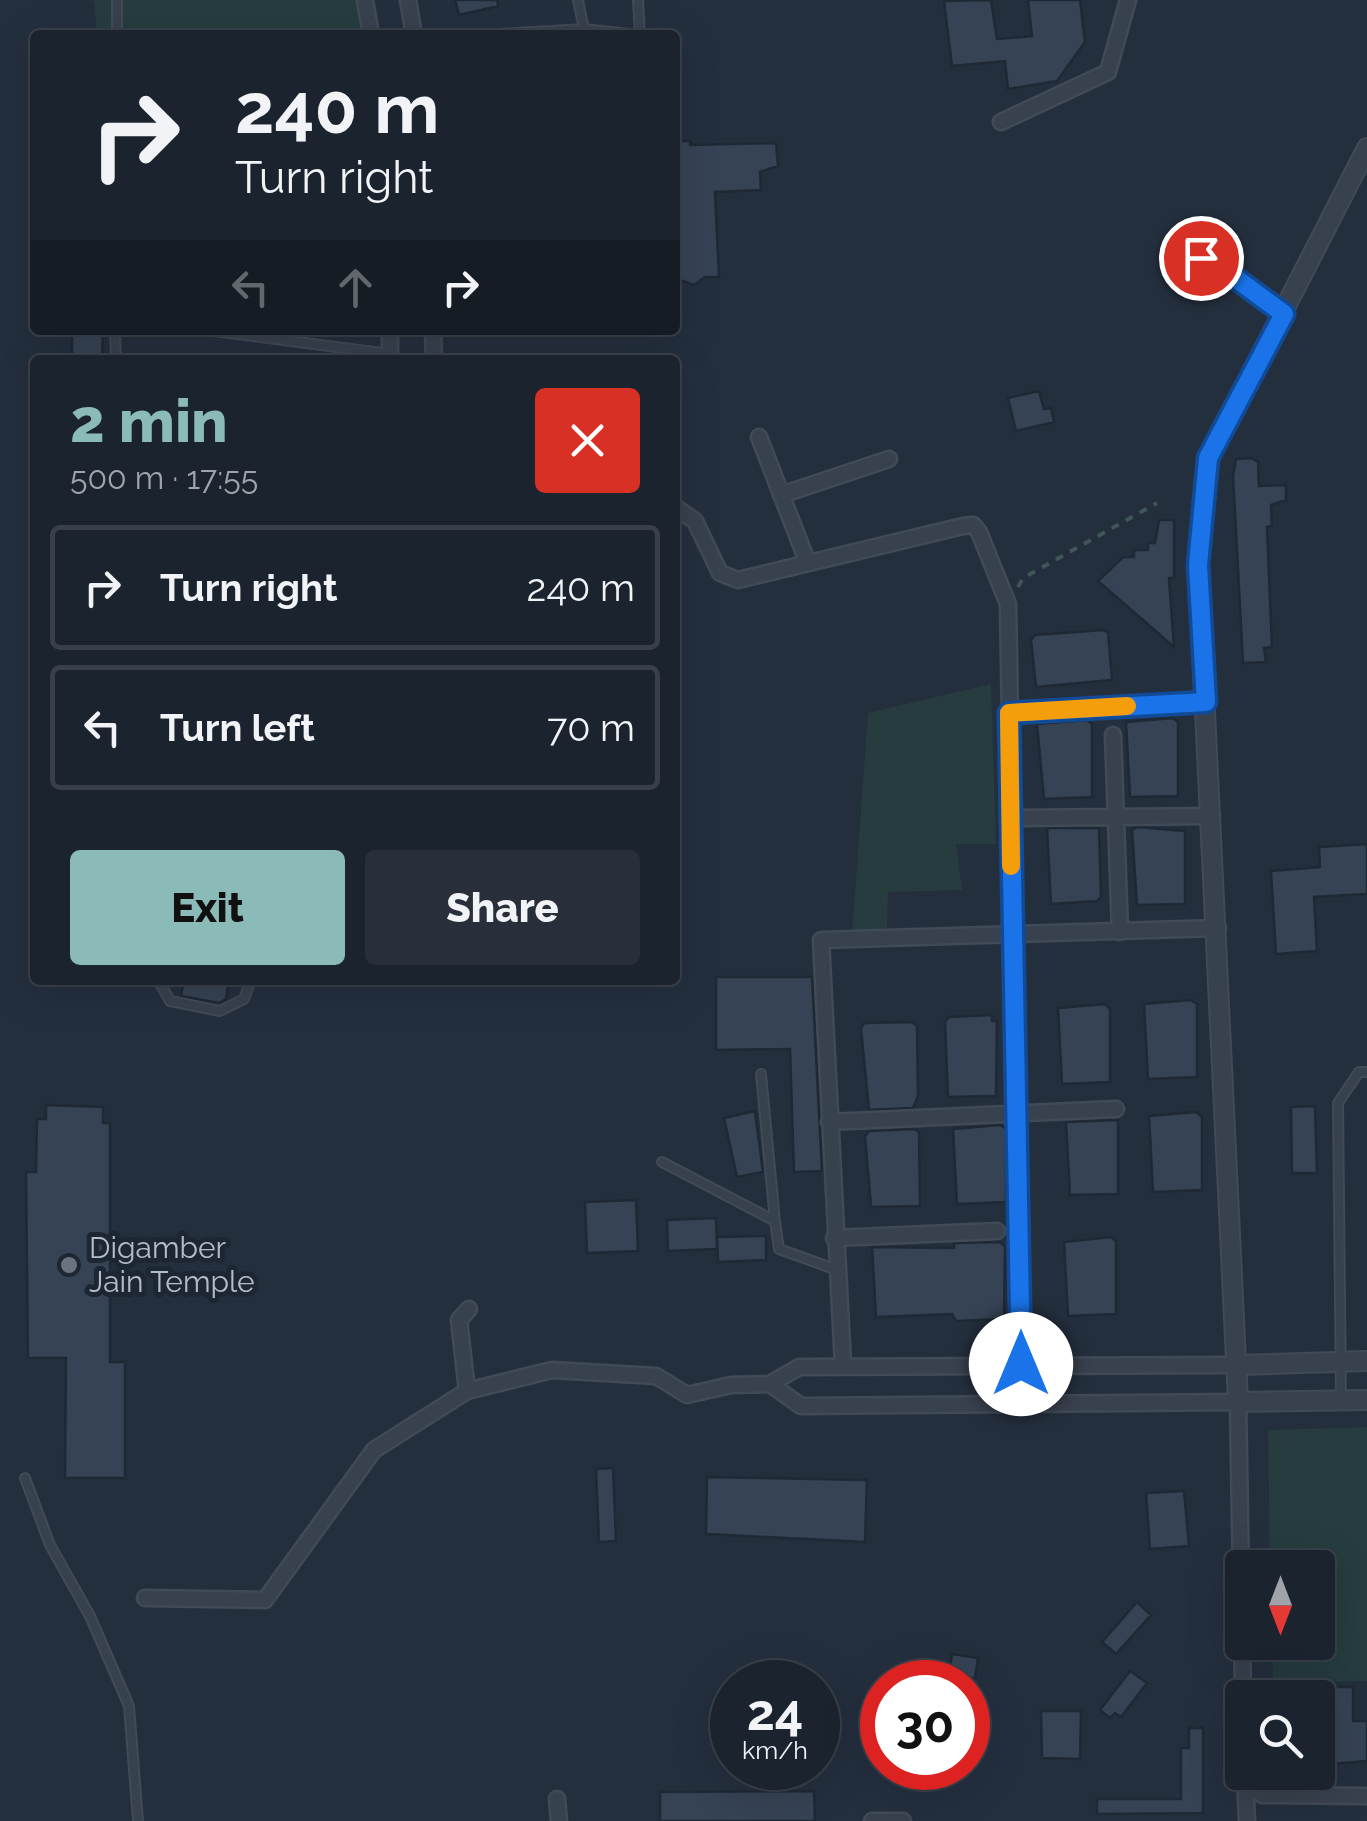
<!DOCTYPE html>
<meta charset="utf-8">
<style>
:root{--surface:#1b232e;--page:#282f3a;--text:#f1f3f6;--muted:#a0a4aa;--line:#39404a;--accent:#8bbbb9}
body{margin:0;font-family:Raleway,sans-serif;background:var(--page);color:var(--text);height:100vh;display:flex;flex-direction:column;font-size:38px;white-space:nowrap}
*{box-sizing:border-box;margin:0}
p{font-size:32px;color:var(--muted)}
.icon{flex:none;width:55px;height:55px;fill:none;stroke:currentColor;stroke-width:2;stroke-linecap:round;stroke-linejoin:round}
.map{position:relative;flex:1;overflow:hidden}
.details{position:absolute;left:30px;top:355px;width:650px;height:630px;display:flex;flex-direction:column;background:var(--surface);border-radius:10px;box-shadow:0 10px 40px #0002,0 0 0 2px var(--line)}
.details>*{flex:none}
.banner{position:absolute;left:30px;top:30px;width:650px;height:305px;border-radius:10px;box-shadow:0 10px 40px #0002,0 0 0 2px var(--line);background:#1b232e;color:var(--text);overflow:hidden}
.needle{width:65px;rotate:180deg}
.tools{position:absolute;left:1225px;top:1550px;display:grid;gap:20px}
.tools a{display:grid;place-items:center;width:110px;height:110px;border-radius:10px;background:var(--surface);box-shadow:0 10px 40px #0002,0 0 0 2px var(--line);font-size:50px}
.speed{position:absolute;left:710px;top:1660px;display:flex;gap:20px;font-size:50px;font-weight:700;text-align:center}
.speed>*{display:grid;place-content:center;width:130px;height:130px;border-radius:50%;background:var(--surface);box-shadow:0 10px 40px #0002,0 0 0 2px var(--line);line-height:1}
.speed small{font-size:25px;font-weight:400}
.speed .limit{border:15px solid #d22;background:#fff;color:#111}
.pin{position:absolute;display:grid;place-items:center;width:85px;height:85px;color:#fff;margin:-42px;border:5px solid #fff;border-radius:50%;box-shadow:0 2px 10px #0007}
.me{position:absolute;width:110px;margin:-55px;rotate:0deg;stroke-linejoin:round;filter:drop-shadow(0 0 8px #0008)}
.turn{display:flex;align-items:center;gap:35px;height:210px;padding:0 40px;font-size:45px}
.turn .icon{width:130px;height:130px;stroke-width:2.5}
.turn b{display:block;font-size:70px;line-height:85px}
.lanes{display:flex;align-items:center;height:95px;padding:0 40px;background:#0003;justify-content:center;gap:50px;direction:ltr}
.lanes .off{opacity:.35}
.round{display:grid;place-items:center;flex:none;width:105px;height:105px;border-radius:10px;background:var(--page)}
.head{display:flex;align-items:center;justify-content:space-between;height:170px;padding:0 40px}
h1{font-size:60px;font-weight:800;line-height:75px;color:var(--accent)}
.cta{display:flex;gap:20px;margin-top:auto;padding:20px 40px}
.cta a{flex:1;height:115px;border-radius:10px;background:var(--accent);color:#111;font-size:40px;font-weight:800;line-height:115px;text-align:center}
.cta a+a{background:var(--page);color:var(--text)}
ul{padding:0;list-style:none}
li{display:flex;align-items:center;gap:30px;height:125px;margin:0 20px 15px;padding:0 20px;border:5px solid var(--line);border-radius:10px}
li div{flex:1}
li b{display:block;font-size:38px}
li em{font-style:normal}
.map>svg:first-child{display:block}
.green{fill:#263c3f}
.building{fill:#364354;stroke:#1f2835;stroke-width:2.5}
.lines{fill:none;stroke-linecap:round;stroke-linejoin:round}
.service-casing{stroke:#414a57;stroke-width:12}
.minor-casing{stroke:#414a57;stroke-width:19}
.tertiary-casing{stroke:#414a57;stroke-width:22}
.path{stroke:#3f5557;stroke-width:4;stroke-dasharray:8 8;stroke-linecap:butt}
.service{stroke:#38414e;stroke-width:8}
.minor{stroke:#38414e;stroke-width:14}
.tertiary{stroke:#38414e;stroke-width:18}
.route-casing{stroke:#114b97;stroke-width:25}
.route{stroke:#1a73e8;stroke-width:18}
.slow{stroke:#f59e0b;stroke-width:18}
.worship-dot{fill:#6b7280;stroke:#1d2633;stroke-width:4}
.labels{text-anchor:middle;stroke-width:10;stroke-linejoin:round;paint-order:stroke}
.poi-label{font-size:30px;fill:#b4bcc9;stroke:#1d2633;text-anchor:start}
</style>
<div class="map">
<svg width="1367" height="1821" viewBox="0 0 1367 1821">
<rect width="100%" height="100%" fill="#242f3e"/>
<path class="green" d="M94,0H359L362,35H97Z
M991,684L996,844H956L962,890L888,892L887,933L852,935L868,713Z
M1367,1427V1681L1273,1683L1272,1643L1318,1642V1568L1270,1567L1268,1430Z"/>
<path class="building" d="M455,0H497L498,6L459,15Z
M991,0L997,39L1032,36L1028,0H1080L1085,42L1057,81L1008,89L1005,61L952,66L944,1Z
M675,141H690V145L776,143L778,166L760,172L761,190L715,192L719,277H705L694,285L675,278Z
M72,330H103L102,360H72Z
M1039,391L1044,409L1051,408L1054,422L1016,431L1008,398Z
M1251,458L1258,462L1259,486L1286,485V500L1271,505L1272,526L1267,527L1272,647L1264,648L1266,662L1243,663L1233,476L1236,459Z
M1159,520H1174V578H1169L1174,647L1098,581L1123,557H1134V550H1148V543H1155Z
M1103,630L1108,632L1112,680L1036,687L1031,640L1035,635Z
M1173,718L1178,722V796L1130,797L1126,722Z
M1087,720L1092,724V797L1044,799L1037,724Z
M1137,827L1185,831V904L1137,905L1132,830Z
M1047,828H1099L1101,897L1097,901L1051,904Z
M1367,844V894L1314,897L1317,951L1276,954L1271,871L1320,867L1319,847Z
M716,977H812L822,1171L794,1172L790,1049L716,1050Z
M184,980H229L226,999L219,1003L181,996Z
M1191,1000L1197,1004V1077L1148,1079L1144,1004Z
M1105,1004L1110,1009V1082L1062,1084L1058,1008Z
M992,1015V1021H997L996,1096L948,1097L945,1022L949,1017Z
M912,1022L917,1026L918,1096L913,1108L869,1110L861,1029L864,1023Z
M46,1105L103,1107V1123H110V1362H125V1478H65L66,1358H28L26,1172H36L37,1119H46Z
M1315,1106L1317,1173H1292L1291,1107Z
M755,1111L763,1172L737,1177L724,1118Z
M1196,1112L1202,1117V1190L1153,1192L1149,1116Z
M1118,1120V1194L1070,1195L1066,1122Z
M1000,1125L1006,1129V1202L957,1204L953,1129Z
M914,1129L919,1132L920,1206L871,1207L865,1136L869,1131Z
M636,1200L638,1251L587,1253L585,1202Z
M716,1218L717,1249L668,1251L667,1220Z
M766,1236V1260L718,1262L717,1237Z
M1111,1237L1116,1241V1314L1068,1316L1064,1242Z
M999,1242L1005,1246L1004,1319L956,1321L952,1314L876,1317L872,1247L954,1248V1243Z
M613,1468L616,1541L599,1542L596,1469Z
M707,1477L867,1480L865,1542L706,1534Z
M1184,1491L1189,1546L1150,1549L1146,1493Z
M1137,1602L1151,1615L1116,1654L1102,1642Z
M952,1654L978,1658L975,1678L949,1674Z
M1130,1671L1147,1683L1121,1717L1115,1713L1110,1718L1100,1710Z
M1318,1687H1353V1721H1367V1761L1318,1765Z
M1041,1711H1081L1080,1759L1042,1758Z
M1189,1728H1203V1813L1097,1814V1799H1181V1748H1189Z
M814,1791L815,1821H660V1792Z"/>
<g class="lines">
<defs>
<path id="service" d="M578,0L584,29
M638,0L640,35
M117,35V0
M482,35L584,29L639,35
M115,330L116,360
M206,330L390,354
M158,980L170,1001L220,1011L244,999L251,980
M761,1074L775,1221
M662,1162L775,1221L779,1249L837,1270
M1341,1398L1338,1103L1359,1072H1367
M25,1478L50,1545L90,1616L129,1706L138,1821"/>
<path id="minor" d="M365,0L371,35
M408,0L414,35
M1001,122L1108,72L1128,0
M1172,243L1230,273L1284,314
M390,330V360
M433,330L434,360
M759,437L807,561
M781,495L889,459
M675,507L695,521L720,573L738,580L963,526L973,525L979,532L1008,604L1021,1364
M1009,713L1205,702
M1113,735L1120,932
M1011,818L1212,816
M829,1122L1116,1109
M834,1238L997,1231
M843,1365L821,940L1218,928
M770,1384L801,1406L1238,1402L1243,1698
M467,1391L459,1320L469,1309
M145,1598L265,1600L374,1450L467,1391L552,1370L656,1376L687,1395L731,1385L770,1384L799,1367L1238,1365
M1245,1777L1247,1821
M1245,1780L1262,1795L1367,1796
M557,1799L559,1821
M872,1821H903"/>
<path id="tertiary" d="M1367,148L1208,458L1198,565L1238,1402L1367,1400
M1238,1365L1367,1361"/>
</defs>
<use href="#service" class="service-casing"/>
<use href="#minor" class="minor-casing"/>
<use href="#tertiary" class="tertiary-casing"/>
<path class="path" d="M1018,587L1023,578L1157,503"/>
<use href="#service" class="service"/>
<use href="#minor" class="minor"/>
<use href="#tertiary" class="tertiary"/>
</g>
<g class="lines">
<defs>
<path id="route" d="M1021,1364L1009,713L1206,702L1198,565L1208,458L1284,314L1230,274L1201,258"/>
</defs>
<use href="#route" class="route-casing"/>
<use href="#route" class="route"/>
<path class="slow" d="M1011,866L1009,713L1127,706"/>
</g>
<circle class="worship-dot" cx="69" cy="1265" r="10"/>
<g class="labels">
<g class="poi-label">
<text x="89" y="1258">Digamber<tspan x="89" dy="34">Jain Temple</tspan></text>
</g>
</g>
</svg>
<div class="tools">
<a><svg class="needle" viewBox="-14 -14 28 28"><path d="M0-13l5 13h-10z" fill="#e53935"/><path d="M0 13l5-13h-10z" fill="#a0a4aa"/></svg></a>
<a><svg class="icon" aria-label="search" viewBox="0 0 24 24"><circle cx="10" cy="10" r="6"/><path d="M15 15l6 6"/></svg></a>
</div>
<div class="speed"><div>24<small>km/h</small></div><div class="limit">30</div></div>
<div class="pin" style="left:1201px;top:258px;background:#d93025"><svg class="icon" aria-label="arrive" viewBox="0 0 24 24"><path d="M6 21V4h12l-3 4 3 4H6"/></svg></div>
<svg class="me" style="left:1021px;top:1364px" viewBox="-20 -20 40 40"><circle r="19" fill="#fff"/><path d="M0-13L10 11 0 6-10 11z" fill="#1a73e8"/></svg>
<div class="banner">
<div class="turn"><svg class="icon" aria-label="right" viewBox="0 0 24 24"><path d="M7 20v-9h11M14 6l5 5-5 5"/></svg><div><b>240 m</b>Turn right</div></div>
<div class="lanes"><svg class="icon off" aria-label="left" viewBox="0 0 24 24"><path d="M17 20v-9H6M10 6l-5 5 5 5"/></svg><svg class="icon off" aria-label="ahead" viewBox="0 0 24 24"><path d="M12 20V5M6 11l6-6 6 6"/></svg><svg class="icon" aria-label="right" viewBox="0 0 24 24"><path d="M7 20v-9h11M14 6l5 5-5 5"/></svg></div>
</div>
<section class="details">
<div class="head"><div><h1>2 min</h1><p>500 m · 17:55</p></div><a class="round" style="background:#d93025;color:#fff"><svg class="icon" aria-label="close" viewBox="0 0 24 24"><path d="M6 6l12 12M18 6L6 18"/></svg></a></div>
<ul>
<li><svg class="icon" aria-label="right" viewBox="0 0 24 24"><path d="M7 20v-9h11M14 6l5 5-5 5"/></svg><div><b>Turn right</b></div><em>240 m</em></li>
<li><svg class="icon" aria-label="left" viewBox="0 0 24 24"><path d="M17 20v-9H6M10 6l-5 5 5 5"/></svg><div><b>Turn left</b></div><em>70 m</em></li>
</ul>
<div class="cta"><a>Exit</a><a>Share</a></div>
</section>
</div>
